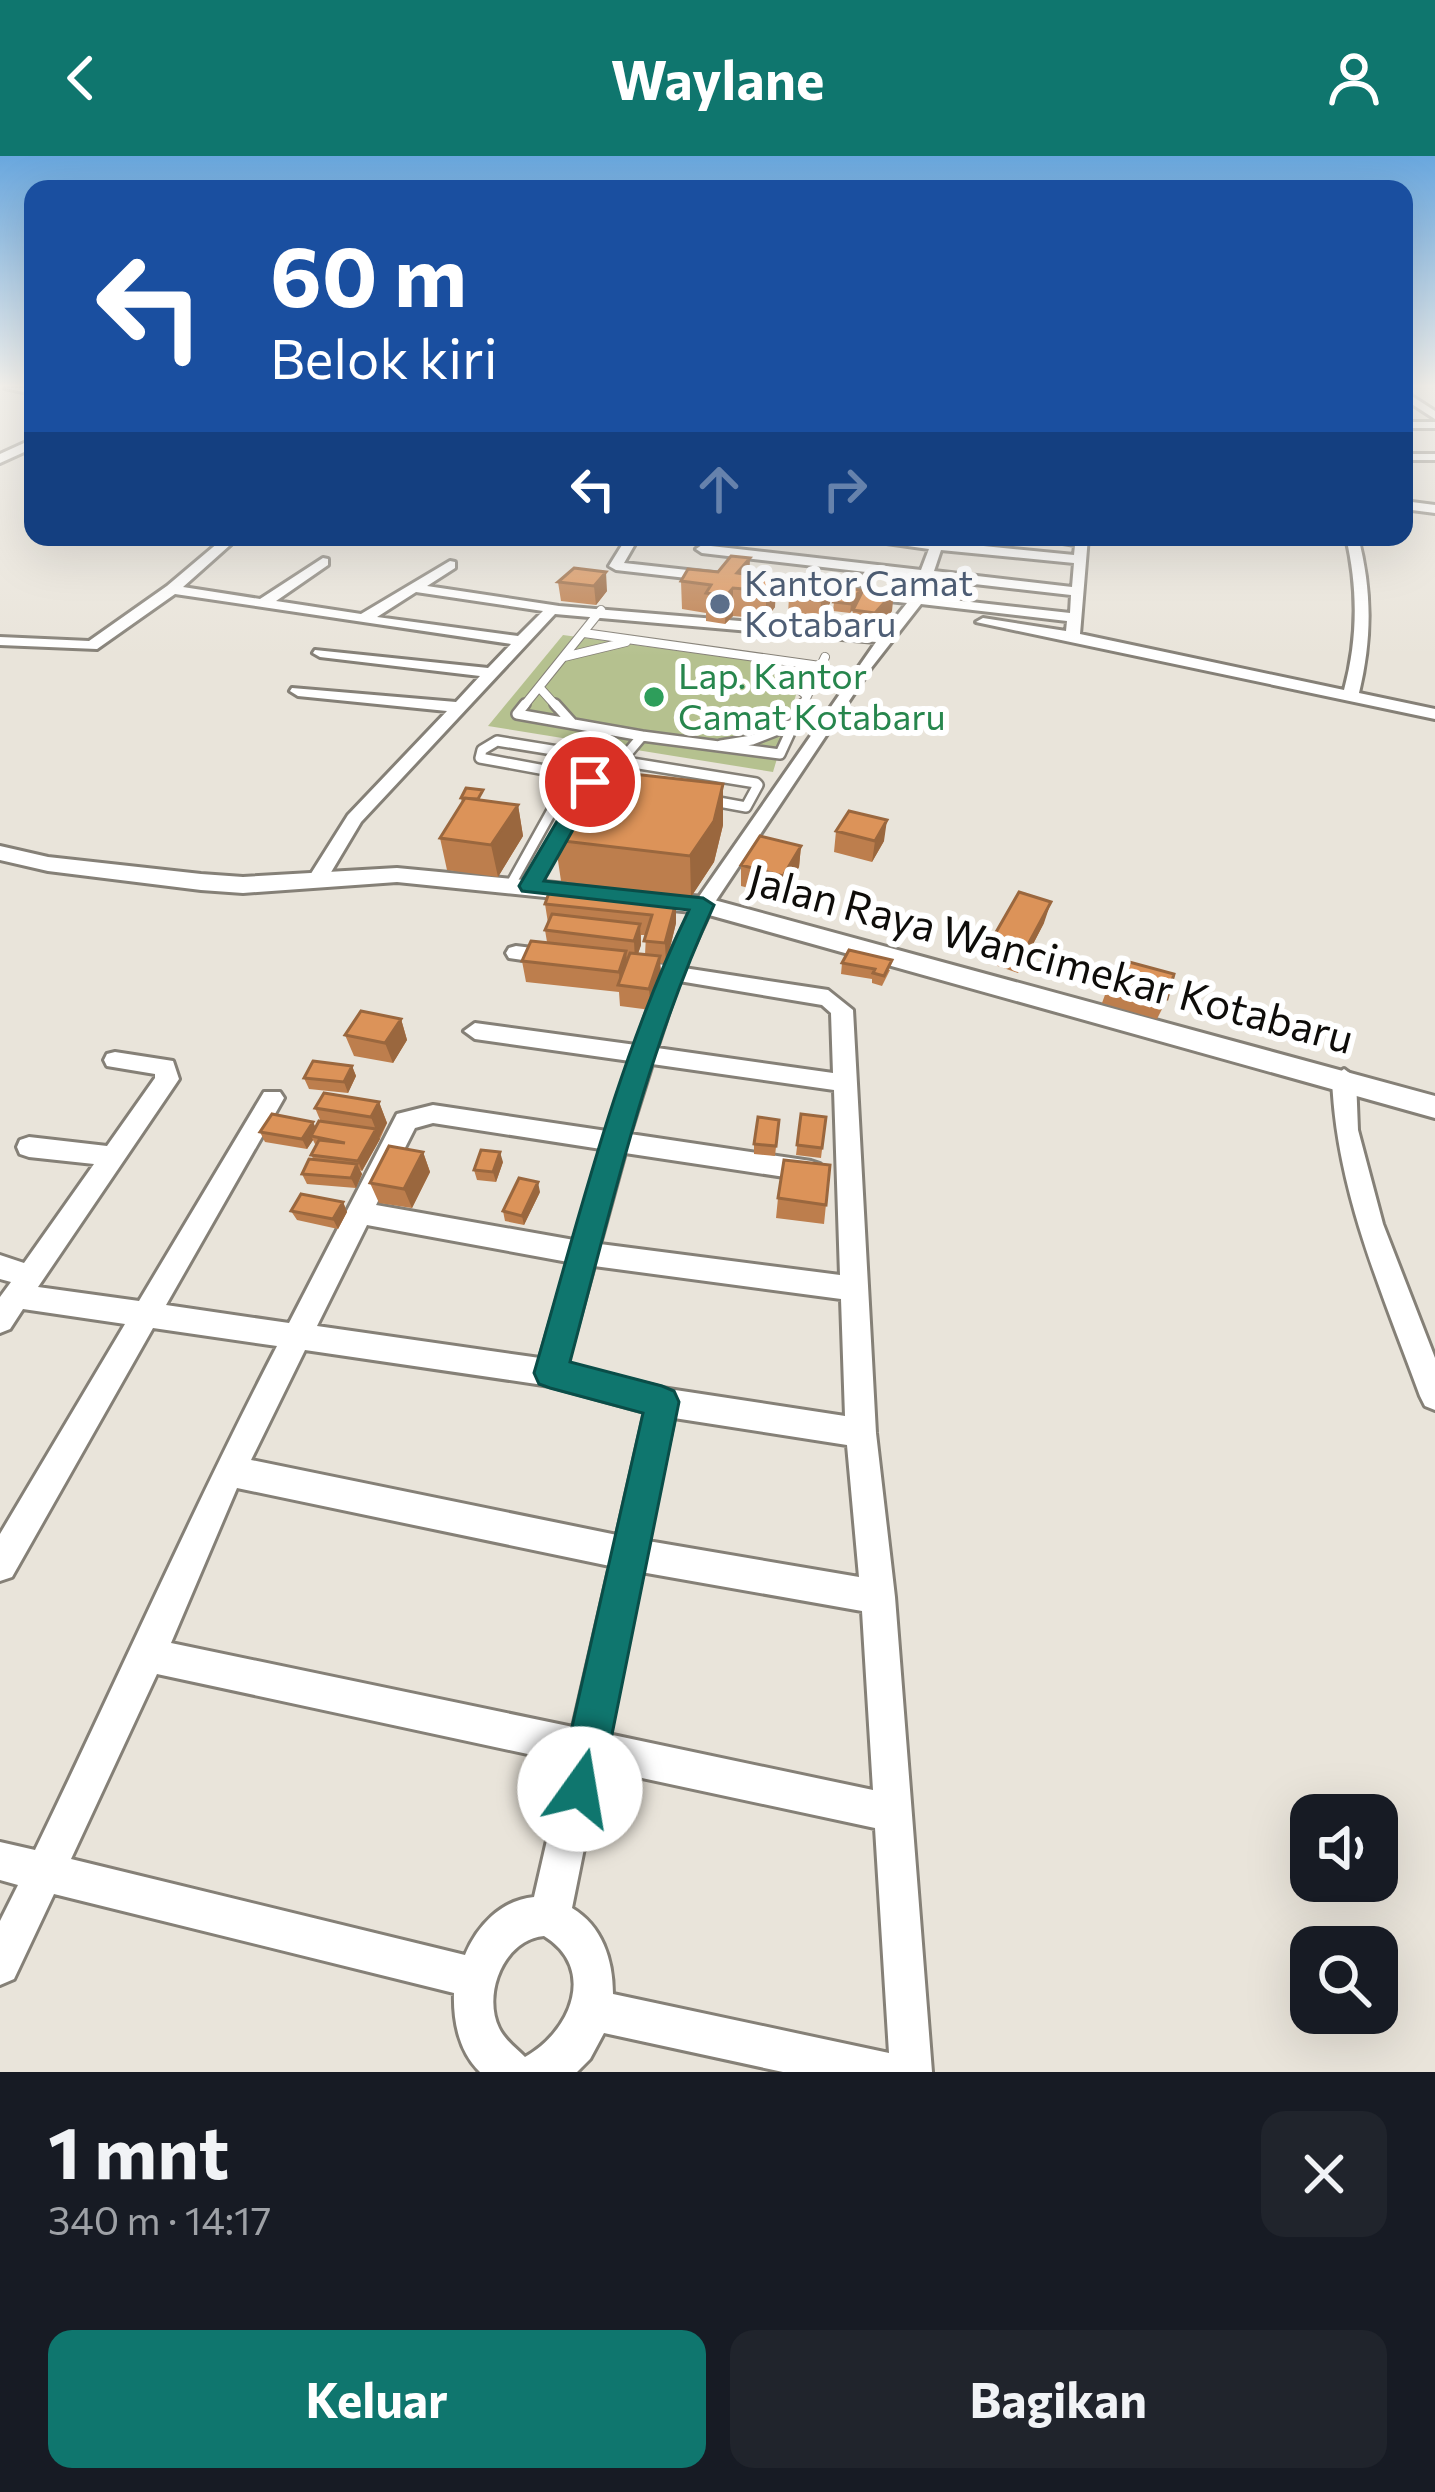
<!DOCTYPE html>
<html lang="id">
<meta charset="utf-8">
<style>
:root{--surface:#171b24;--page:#20242c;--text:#f1f3f6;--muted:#9ea1a6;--accent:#0f766e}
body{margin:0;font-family:Commissioner,sans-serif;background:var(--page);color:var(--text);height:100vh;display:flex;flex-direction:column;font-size:45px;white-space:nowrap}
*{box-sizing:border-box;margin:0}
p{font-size:39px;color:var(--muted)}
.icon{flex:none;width:66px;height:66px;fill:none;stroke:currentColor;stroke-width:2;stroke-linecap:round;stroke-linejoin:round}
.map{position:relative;height:1916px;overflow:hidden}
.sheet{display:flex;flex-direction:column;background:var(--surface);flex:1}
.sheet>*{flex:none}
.guide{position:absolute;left:24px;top:24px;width:1389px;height:366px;border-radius:24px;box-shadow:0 12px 48px #0002;background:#1a4fa0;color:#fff;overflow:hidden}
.tools{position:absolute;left:1290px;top:1638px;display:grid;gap:24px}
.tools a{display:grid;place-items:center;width:108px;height:108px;border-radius:24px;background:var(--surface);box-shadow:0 12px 48px #0002;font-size:60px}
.pin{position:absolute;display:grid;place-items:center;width:102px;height:102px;color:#fff;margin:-51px;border:6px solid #fff;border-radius:50%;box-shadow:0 3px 12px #0007}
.me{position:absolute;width:132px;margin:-66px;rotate:13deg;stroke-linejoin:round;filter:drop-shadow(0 0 9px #0008)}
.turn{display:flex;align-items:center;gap:42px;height:252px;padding:0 48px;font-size:54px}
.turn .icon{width:156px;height:156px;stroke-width:2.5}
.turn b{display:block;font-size:84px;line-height:102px}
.lanes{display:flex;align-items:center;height:114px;padding:0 48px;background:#0003;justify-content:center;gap:60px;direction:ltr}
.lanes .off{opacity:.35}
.round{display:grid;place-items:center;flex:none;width:126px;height:126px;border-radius:24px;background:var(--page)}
.head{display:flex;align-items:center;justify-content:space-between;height:204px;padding:0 48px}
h1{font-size:72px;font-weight:700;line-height:90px}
.cta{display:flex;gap:24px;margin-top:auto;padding:24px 48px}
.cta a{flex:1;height:138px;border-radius:24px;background:var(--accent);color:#fff;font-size:48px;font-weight:700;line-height:138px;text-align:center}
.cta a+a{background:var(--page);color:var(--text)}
header{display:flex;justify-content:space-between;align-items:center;height:156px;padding:0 48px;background:var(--accent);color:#fff;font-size:54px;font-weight:700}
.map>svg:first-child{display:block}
.green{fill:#b5c18f}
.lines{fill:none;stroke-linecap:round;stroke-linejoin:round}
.service-far1-casing{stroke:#858077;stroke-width:10}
.service-casing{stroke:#858077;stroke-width:14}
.minor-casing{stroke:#858077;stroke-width:6}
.tertiary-casing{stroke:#858077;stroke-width:6}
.service-far1{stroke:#fff;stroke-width:8}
.service{stroke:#fff;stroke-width:9}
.minor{fill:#fff;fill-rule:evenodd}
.tertiary{fill:#fff;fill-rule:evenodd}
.wall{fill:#bd7e4d;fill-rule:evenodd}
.shaded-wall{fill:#9a673e}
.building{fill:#dc9359;stroke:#9a673e;stroke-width:3}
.route{fill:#0f766e;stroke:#0a4d48;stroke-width:3}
.service-dot{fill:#5c6f8a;stroke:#fff;stroke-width:4.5}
.leisure-dot{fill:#2e9e5b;stroke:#fff;stroke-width:4.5}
.labels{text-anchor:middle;stroke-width:12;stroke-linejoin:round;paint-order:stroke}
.far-service-label{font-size:36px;fill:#4e5e75;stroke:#fff;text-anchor:start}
.far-leisure-label{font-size:36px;fill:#27864d;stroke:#fff;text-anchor:start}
.street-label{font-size:42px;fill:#0e0c09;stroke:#fff}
</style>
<header><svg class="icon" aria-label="back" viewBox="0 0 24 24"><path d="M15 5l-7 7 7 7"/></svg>Waylane<svg class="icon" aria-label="person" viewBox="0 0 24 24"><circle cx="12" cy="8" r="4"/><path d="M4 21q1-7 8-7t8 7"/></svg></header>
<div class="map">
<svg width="1435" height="1916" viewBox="0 0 1435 1916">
<rect width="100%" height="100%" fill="#e9e4da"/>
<path class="green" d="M563,479L804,512L773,616L488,570Z"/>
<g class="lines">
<defs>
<path id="service-far1" d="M584,477L820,510
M564,501L626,486
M767,506L807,540
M539,531L557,551
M523,551L601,454
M802,551L825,501"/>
<path id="service" d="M525,548L517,558L642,580L620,606
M555,548L573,568
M642,580L780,598L803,548
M497,585L756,627L758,629L746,651L480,602L482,594Z
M721,589L752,584L793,568
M511,728L570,622
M530,730L562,674"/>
<path id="minor" d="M5,232H33V238Z
M1404,235L1435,255V263L1404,243Z
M1404,266H1435V272H1404Z
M1404,298H1435V304H1404Z
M1404,345L1435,349V357L1404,353Z
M225,381H239L183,431L260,443L323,402L328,403V409L276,445L361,458L450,405L455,406V412L427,430L559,450L883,477L907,447L616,414L609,410L627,381H639L624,407L912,439L918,422L702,397L696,393L702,389L921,414L929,393L844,381L931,385L933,381H945L944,386L1074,399L1075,389L1026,381H1088L1080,478L1344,534C1358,482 1358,433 1346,381H1358C1372,434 1372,483 1359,537L1435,553V563L976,466L983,462L1066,475L1067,465L921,448L871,512L713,749L684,812L828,834L853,854L876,1277L895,1441L932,1916H783L604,1877L590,1903L577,1916H480C459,1896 453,1865 454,1837L54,1738L14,1823L0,1829V1765L18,1729L0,1724V1686L35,1694C116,1527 191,1356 277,1190L153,1172L12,1421L0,1425V1378L125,1168L23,1153L10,1173L0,1177V1141L11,1126L0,1123V1099L24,1107L94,1008L29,1001L20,998L17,991L20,984L29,981L107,990L155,922V918L107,910L104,904L107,898L115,896L173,905L179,923L175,929L38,1131L139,1145L264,936H280L284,942L166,1149L289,1167L397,958L433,949L607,975L630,905L475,883L464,875L475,867L636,889L658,822L626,816L622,811L633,804L664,809L696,745L876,486L555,458L361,666L324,728L317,730L307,724L348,659L447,555L298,540L290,535L292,532L456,546L480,520L320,501L313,497L315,494L488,512L511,488L175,438L97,493L0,489V481L89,485L167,430ZM941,394L1074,407L1072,431L934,415ZM931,423L1071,439L1070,457L926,441ZM416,436L543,455L518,480L377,461ZM679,825L822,849L831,857L833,917L657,892ZM652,908L834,934L840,1119L600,1088L625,997L811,1025L820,1022L824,1015L820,1008L811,1005L630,978ZM433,967L601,993L574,1084L376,1049L415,972ZM367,1069L568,1106L540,1202L317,1170ZM594,1110L841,1143L845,1260L662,1232L567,1208ZM305,1194L550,1230L645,1256L617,1379L251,1304ZM674,1262L847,1289L859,1421L648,1385ZM237,1332L610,1410L573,1571L171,1487ZM641,1416L862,1455L873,1634L608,1578ZM157,1518L565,1606L534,1741C501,1744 477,1770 465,1799L71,1703ZM600,1613L875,1672L889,1897L613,1838C613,1803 602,1770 572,1752ZM544,1780C598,1813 570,1876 525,1901C516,1892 504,1883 499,1872C482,1837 505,1783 544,1780Z
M516,790L557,795L567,802L557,809L509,802L506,797L509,792Z
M1344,913L1356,922L1358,974L1383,1068L1435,1202V1254L1425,1250L1420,1240C1382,1136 1336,1034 1332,922Z"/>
<path id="tertiary" d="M33,283V292L0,307V298Z
M0,690L48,701L201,718L243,721L397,712L703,741L1435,940V962L702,757L397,726L243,737L201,734L48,715L0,704Z"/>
</defs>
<use href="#service-far1" class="service-far1-casing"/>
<use href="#service" class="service-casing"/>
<use href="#minor" class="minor-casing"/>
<use href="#tertiary" class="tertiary-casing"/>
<use href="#service-far1" class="service-far1"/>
<use href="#service" class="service"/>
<use href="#minor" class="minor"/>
<use href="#tertiary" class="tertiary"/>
</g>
<path class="wall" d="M574,412L607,435L596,449L561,445L558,426Z
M749,419L776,423L775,451L766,463L733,460L725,468L706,465V457L682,453L681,425Z
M831,428L830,447L820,464L788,459L789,440Z
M859,442L892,455L873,476L851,473L853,454L857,446L850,457L833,455L834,446Z
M579,612L723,669L714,706L691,741L561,725L555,684L574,643L572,627Z
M461,642L518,649L523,680L498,721L447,714L440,682L462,647Z
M836,675L884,685L872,706L834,696Z
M801,690L799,711L782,741L741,730V709Z
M676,746V767L666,808L660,807L661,821L651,854L620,850L619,836L526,826L522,805L547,786L545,774L548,767L545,748ZM641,779H646L645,799L638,798L641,789Z
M1044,767L1018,817L986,806L991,785Z
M1118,803L1167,843L1157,863L1102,847Z
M842,807L890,814L882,830L872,827V823L841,818Z
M401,863L407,884L393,907L354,900L345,879Z
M352,910L356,920L348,937L309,933L304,922Z
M379,946L387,967L380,983L362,1015L360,1014L362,1018L356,1032L307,1028L302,1018L314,1004L311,999L316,990L313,984L307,993L265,986L260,976L316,971L321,966L315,952Z
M801,958L826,961L821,1002L796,999Z
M779,964L775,1000L754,998V988Z
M423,996L430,1016L412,1052L379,1047L370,1027Z
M503,1006L496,1026L477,1024L474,1014Z
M830,1009L824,1068L776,1062L778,1042Z
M540,1036L524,1069L505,1065L503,1055Z
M343,1046L347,1056L338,1073L297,1064L291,1055Z"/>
<path class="shaded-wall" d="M750,402L749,430L737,417Z
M606,416L607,435L596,449L594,430Z
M776,423L775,451L766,463V435Z
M831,428L830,447L820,464L821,445Z
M733,432V460L725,468L726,440Z
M860,434L859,443L850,457L851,448Z
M894,436L892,455L873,476L875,457Z
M723,628V669L714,706L691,741L690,700Z
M518,649L523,680L498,721L491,689Z
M887,664L884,685L872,706L875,685Z
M801,690L799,711L782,741L783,720Z
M676,746V767L666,808L665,787Z
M1051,746L1044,767L1018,817L1024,796Z
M640,768L641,789L635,806L634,785Z
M626,795L628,816L620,829L619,816Z
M660,800L661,821L651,854L649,833Z
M401,863L407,884L393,907L385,887Z
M352,910L356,920L348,937L344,926Z
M379,946L387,967L379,982L371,961Z
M313,966L318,976L311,980L313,984L307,993L302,983Z
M376,973L380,983L362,1015L358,1005Z
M423,996L430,1016L412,1052L404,1033Z
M500,996L503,1006L496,1026L493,1016Z
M357,1008L362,1018L356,1032L351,1022Z
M538,1026L540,1036L524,1069L522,1060Z
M343,1046L347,1056L338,1073L333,1063Z"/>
<path class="building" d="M731,400L750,402L737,417L776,423L766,435L733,432L726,440L706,437L711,429L681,425L688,413L718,416Z
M574,412L606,416L594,430L558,426Z
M805,423L831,428L821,445L789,440Z
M844,431L860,434L851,448L834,446Z
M864,432L894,436L875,457L853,454Z
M579,612L723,628L714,665L690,700L555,684L574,642L604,644L609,631L572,627Z
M466,632L483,634L478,643L461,642Z
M465,642L518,649L491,689L440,682Z
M849,655L887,664L875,685L836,675Z
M760,680L801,690L783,720L741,709Z
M550,734L676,746L665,787L644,785L652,759L545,748Z
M1019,736L1051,746L1024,796L991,785Z
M552,758L640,768L634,785L545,774Z
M531,785L626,795L619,816L522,805Z
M849,794L892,804L884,820L873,817L875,813L842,807Z
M630,797L660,800L649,833L618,829Z
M1118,803L1174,818L1167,843L1110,826Z
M361,855L401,863L385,887L345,879Z
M313,905L352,910L344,926L304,922Z
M324,937L379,946L371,961L315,952Z
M272,958L313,966L302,983L260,976Z
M801,958L826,961L822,992L797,989Z
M758,961L779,964L776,990L754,988Z
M319,965L376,973L358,1005L311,999L319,984L345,987L311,980Z
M389,990L423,996L404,1033L370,1027Z
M481,994L500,996L493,1016L474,1014Z
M309,1003L357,1008L351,1022L302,1018Z
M784,1004L830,1009L826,1049L778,1042Z
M519,1022L538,1026L522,1060L503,1055Z
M301,1038L343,1046L333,1063L291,1055Z"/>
<linearGradient id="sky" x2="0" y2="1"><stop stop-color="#69a7de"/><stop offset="0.46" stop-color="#f5f3ee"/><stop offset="1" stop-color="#f5f3ee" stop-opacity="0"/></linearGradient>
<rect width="1435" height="500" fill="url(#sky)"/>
<path class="route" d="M590,620L600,626L544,725L703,742L714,749C647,894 611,1052 570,1206L662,1230L674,1235L679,1246L601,1633L595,1648L580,1654L565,1648L558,1633L643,1257L550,1232L539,1228L534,1217C579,1061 618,901 689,754L522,735L519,730L580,626Z"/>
<circle class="service-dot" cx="720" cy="448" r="12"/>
<circle class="leisure-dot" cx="654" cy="541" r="12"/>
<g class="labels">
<g class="far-service-label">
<text x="744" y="440">Kantor Camat<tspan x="744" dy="41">Kotabaru</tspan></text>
</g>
<g class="far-leisure-label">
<text x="678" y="533">Lap. Kantor<tspan x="678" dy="41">Camat Kotabaru</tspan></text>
</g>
<g class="street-label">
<text transform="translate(1051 803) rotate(15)" y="15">Jalan Raya Wancimekar Kotabaru</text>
</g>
</g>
</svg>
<div class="tools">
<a><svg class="icon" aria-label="sound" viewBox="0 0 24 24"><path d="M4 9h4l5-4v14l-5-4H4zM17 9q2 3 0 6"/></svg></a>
<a><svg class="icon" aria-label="search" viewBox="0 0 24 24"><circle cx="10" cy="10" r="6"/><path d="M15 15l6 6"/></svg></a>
</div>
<div class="pin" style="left:590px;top:626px;background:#d93025"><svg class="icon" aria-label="arrive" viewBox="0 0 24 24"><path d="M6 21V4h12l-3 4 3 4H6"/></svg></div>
<svg class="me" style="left:580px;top:1633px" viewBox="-20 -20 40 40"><circle r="19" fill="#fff"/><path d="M0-13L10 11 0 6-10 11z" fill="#0f766e"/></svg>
<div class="guide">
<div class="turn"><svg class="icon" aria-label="left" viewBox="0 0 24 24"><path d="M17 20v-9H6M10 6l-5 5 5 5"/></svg><div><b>60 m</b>Belok kiri</div></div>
<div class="lanes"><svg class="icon" aria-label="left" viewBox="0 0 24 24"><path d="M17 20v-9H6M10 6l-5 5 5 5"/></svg><svg class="icon off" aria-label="ahead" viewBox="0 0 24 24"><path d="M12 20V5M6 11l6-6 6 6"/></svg><svg class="icon off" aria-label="right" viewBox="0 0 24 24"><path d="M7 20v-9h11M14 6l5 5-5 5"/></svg></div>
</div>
</div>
<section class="sheet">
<div class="head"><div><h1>1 mnt</h1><p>340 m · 14:17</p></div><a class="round"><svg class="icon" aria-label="close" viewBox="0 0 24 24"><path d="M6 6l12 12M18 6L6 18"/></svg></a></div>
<div class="cta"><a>Keluar</a><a>Bagikan</a></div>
</section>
